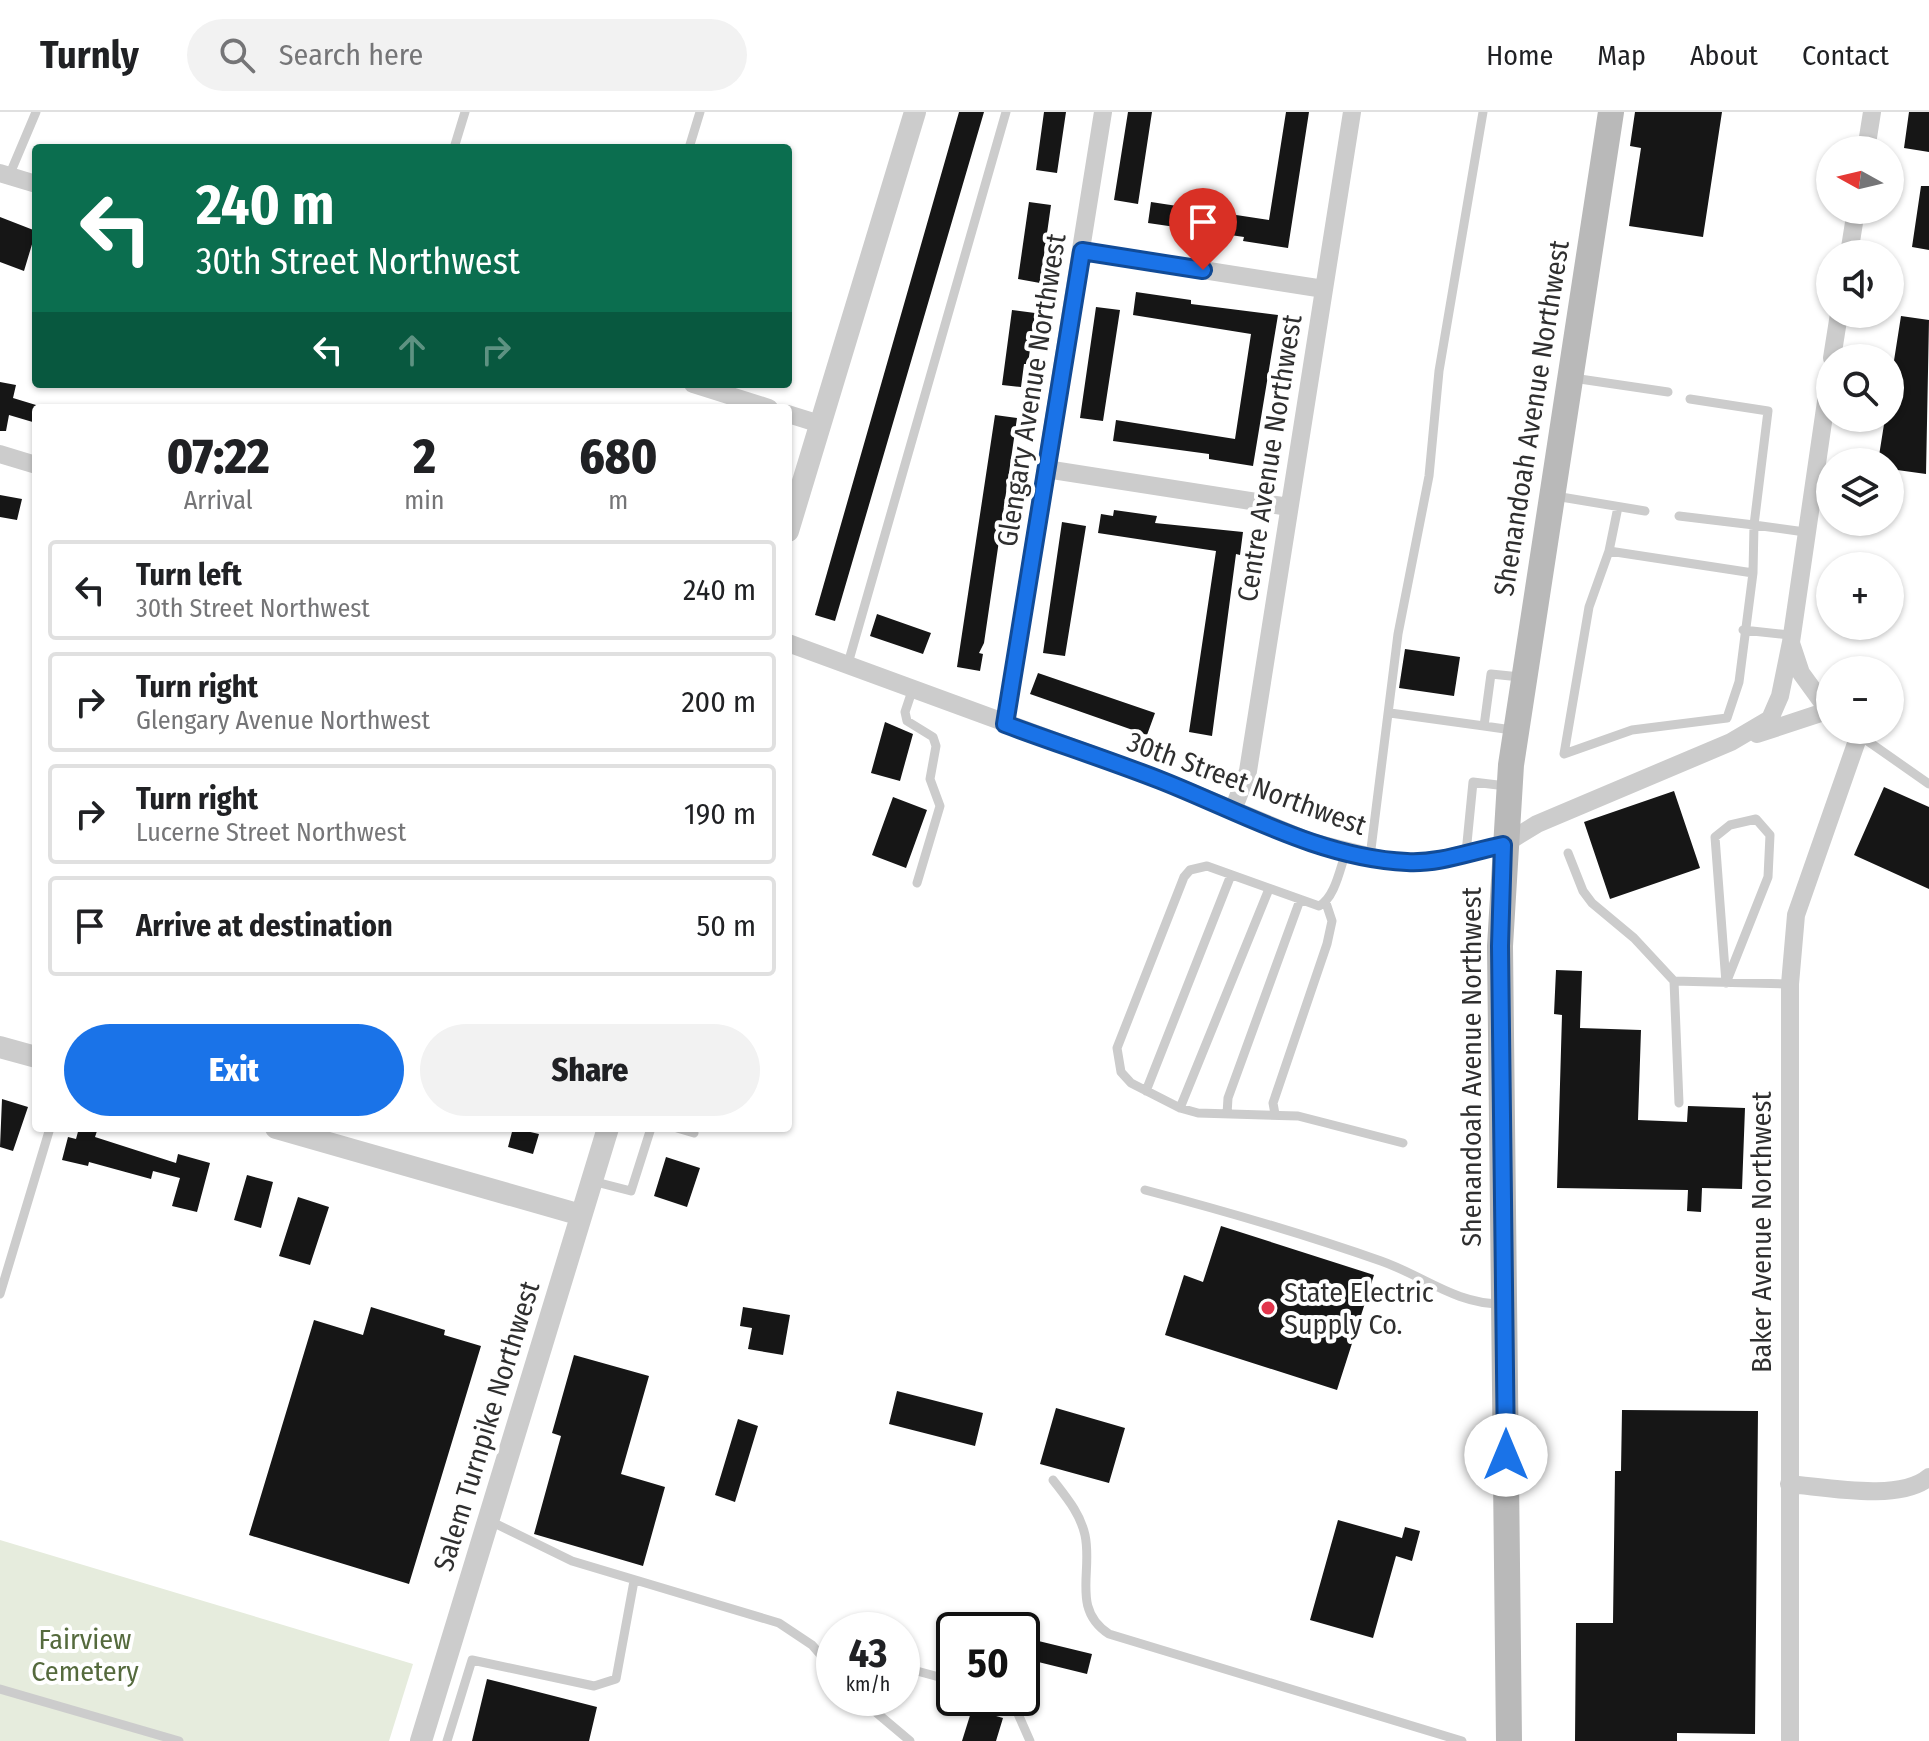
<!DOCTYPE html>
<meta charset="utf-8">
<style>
:root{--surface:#fff;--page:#f2f2f2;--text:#202124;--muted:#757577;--line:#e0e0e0;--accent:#1a73e8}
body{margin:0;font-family:"Fira Sans Condensed",sans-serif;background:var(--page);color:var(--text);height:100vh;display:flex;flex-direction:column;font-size:30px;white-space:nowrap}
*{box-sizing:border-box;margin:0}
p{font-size:26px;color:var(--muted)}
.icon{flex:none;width:44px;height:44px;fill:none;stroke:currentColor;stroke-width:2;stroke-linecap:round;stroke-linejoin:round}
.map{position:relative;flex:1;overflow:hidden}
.sheet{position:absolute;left:32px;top:292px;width:760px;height:728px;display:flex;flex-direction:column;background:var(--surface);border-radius:8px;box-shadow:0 2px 6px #0004}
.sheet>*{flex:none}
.top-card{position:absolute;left:32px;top:32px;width:760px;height:244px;border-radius:8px;box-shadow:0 2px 6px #0004;background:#0b6e4f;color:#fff;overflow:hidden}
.needle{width:52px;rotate:278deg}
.controls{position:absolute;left:1816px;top:24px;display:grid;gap:16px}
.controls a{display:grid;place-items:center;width:88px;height:88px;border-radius:50%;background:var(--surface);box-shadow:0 2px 6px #0004;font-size:40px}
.speed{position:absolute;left:816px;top:1500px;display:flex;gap:16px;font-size:40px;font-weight:700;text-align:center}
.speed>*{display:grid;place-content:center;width:104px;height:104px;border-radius:50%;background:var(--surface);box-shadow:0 2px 6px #0004;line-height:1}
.speed small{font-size:20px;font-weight:400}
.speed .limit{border:4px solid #111;border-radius:12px;background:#fff;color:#111}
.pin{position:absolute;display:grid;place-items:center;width:68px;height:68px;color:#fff;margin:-82px -34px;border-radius:50% 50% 50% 0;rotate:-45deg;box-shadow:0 0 8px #0007}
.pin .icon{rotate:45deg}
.me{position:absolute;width:88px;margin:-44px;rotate:0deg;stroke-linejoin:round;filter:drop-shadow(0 0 6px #0008)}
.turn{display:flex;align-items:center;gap:28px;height:168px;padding:0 32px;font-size:36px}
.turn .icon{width:104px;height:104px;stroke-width:2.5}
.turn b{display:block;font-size:56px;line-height:68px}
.lanes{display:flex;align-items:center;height:76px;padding:0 32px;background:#0003;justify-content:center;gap:40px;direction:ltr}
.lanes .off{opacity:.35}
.eta{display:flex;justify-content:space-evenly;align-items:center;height:136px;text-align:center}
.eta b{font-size:48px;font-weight:800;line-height:56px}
.primary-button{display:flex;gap:16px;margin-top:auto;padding:16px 32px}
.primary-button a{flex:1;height:92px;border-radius:48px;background:var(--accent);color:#fff;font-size:32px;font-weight:800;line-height:92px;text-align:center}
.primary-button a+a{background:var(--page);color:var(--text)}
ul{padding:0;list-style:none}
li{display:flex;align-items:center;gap:24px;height:100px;margin:0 16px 12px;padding:0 16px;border:4px solid var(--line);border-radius:8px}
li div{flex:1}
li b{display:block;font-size:30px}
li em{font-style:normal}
header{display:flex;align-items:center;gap:48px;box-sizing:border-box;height:112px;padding:0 40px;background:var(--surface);border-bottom:2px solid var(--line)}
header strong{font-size:38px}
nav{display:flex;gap:44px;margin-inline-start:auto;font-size:28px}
.search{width:560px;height:72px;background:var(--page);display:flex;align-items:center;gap:20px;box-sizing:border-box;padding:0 28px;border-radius:44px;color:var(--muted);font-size:30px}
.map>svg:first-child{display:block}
.green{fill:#e6ecdd}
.building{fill:#161616}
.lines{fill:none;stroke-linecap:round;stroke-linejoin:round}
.service{stroke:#ccc;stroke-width:9}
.minor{stroke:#ccc;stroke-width:18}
.tertiary{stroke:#ccc;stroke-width:22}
.secondary{stroke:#b9b9b9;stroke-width:26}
.route-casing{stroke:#114b97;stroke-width:20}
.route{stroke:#1a73e8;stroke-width:14}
.poi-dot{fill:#e1354c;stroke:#fff;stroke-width:3}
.labels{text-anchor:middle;stroke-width:8;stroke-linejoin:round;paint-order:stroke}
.street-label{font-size:28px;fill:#2f2f2f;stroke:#fff}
.poi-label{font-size:28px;fill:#2f2f2f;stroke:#fff;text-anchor:start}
.park-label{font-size:28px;fill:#556a3d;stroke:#fff}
</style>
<header>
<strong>Turnly</strong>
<div class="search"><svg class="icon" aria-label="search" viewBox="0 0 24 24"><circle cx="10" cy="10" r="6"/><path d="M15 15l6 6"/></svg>Search here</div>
<nav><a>Home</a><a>Map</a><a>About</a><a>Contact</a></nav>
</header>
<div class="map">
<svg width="1929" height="1629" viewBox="0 0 1929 1629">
<rect width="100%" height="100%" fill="#fff"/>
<path class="green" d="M0,1428L413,1552L389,1629H0Z"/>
<path class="building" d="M959,0H984L835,509L815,503Z
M1044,0H1066L1057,61L1036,58Z
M1128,0H1152L1138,92L1114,88Z
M1286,0H1309L1288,136L1243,129L1244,125L1148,111L1151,90L1269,108Z
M1635,0H1722L1703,125L1629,114L1641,36L1630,34Z
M1909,0H1929V40L1904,36Z
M1921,74H1929V138L1912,135Z
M1029,90L1051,93L1040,171L1018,167Z
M0,105L36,119L24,159L0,150Z
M1136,180L1191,188V192L1278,203L1253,354L1209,347V342L1113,329L1116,308L1235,327L1251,222L1133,203Z
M1096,195L1120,198L1103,309L1080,306Z
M1012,198L1035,201L1028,252H1024L1021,275L1002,273Z
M1901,204L1929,208L1926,362L1890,357V350H1878L1885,306H1890V274Z
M0,270L16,273L13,286L36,293V311L9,303L6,319H0Z
M995,303L1017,306L984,531L979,541L983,542L980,559L957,555Z
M0,383L22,387L17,408L0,405Z
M1114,398L1157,404L1155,411L1243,420L1240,443L1236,442L1212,624L1189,620L1216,439L1098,421L1101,402L1113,404Z
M1062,410L1086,414L1065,544L1043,541Z
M877,502L931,521L923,542L870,524Z
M1405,537L1460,545L1454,584L1399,576Z
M1038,561L1155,601L1147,623L1030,582Z
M885,610L913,622L900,669L871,661Z
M1884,675L1929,695V777L1854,743Z
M1674,679L1700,756L1610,787L1584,710Z
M893,685L927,698L906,756L872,743Z
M1556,858L1582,859L1580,916L1641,918L1638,1008L1687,1010L1688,994L1745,996L1742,1077L1702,1076L1701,1100L1687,1099L1688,1078L1557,1076L1562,903L1554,902Z
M2,987L28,995L13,1039L0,1035Z
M79,1016L97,1019L95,1025L176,1051L178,1042L210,1051L197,1100L172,1094L180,1066L153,1059L151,1067L89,1050L88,1054L62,1048L68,1025L76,1027Z
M513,1016L539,1022L533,1042L508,1035Z
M666,1045L700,1056L687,1095L654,1084Z
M247,1063L273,1070L261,1116L234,1108Z
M298,1085L329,1095L310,1153L279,1144Z
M1221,1114L1374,1163L1337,1278L1165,1223L1184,1163L1203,1170Z
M371,1195L445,1218L444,1223L481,1234L409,1472L249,1423L314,1208L363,1223Z
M743,1195L790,1203L783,1243L748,1237L752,1216L740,1214Z
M574,1243L649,1264L621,1362L665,1375L643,1454L534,1422L561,1324L552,1321Z
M897,1279L983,1301L975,1334L889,1312Z
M1056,1296L1125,1316L1109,1371L1040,1352Z
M1622,1298L1758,1299L1755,1622L1677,1621V1629H1575L1576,1511H1613L1615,1359H1621Z
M738,1307L758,1314L735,1390L715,1383Z
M1338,1408L1402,1426L1405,1415L1420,1419L1412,1449L1396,1444L1373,1526L1310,1508Z
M1022,1525L1092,1542L1087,1562L1022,1546Z
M487,1567L597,1595L589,1629H472Z
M972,1597L1003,1606L996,1629H962Z"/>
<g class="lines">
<path class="service" d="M454,36L465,0
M689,36L700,0
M9,64L36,0
M1573,266L1668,280
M1690,287L1768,299L1754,413L1805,420
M1555,384L1645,399
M1679,404L1754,413L1753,461L1609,439L1589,495L1564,642L1632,618L1727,606L1739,570L1753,461
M1609,439L1618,395
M1743,518L1790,523
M847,555L1006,0
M912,579L905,600L907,609L933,625L936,634L930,667L940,694L917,771
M1390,601L1484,614L1491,562L1520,565
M1484,614L1512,618
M1859,623L1929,672
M1756,707L1770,723L1768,765L1726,871L1715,725L1730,713Z
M1346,740C1340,756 1335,786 1319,794L1207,754L1190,758L1184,765L1117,936L1121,960L1131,971L1180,996L1198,1001L1298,1004L1403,1031
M1466,741L1473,670L1506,674
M1568,741L1583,779L1592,791L1634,826L1674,869L1679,991
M1370,745L1398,522L1429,364L1439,259L1483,0
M1674,869L1790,872
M1146,979L1231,763
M1180,996L1269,777
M1227,1002L1228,986L1300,788
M1275,1002L1273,991L1327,832L1332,809L1326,791
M677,1016L694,1021
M592,1069L631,1079L651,1016
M1145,1078C1225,1099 1304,1122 1381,1149C1424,1164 1455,1192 1502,1192
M0,1182L50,1016
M1053,1368C1066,1385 1080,1401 1085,1423C1093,1460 1071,1497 1109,1522L1462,1629
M488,1408L572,1449L779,1511L812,1533L834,1558
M902,1555L954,1569
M0,1577L179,1629
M859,1586L910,1629
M1011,1586L1030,1629
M447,1629L472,1548L594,1574L616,1567L634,1469"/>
<path class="minor" d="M1866,38L1872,0
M0,61L36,72
M1082,139L1324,177
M1849,142L1856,98
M1832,246L1839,202
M693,272L769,296
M788,302L820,312
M0,342L36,353
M1046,357L1289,395
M788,531L1159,667L1311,730L1384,748L1411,751L1438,748L1503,733L1537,712L1731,630L1770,607L1780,584L1791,530L1830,262
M1791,531L1801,561L1830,601
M1005,612L1103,0
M1757,622L1827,599
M1233,698L1248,659L1352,0
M1789,1372C1826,1375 1900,1390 1929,1365
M1790,1629V872L1796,803L1859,623L1853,618"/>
<path class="tertiary" d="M788,419L915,0
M0,935L36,945
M276,1016L581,1103
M421,1629L608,1016"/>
<path class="secondary" d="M1509,1629L1500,834L1511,653L1611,0"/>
</g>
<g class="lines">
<defs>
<path id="route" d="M1203,158L1082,139L1005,612C1056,631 1109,648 1160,668C1239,699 1320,746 1407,750C1439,752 1472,739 1503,733L1500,834L1506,1343"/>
</defs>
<use href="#route" class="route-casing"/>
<use href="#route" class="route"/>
</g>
<circle class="poi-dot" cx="1268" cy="1196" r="8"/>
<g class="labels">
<g class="street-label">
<text transform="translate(1031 278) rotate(-81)" y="10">Glengary Avenue Northwest</text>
<text transform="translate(1531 306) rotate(-81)" y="10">Shenandoah Avenue Northwest</text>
<text transform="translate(1269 346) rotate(-81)" y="10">Centre Avenue Northwest</text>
<text transform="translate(1247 671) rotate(20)" y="10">30th Street Northwest</text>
<text transform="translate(1471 955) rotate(-90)" y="10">Shenandoah Avenue Northwest</text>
<text transform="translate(1761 1120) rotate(-90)" y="10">Baker Avenue Northwest</text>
<text transform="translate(486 1314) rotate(-73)" y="10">Salem Turnpike Northwest</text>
</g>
<g class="poi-label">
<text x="1284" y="1190">State Electric<tspan x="1284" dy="32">Supply Co.</tspan></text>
</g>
<g class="park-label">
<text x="85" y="1537">Fairview<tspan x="85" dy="32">Cemetery</tspan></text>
</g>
</g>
</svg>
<div class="controls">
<a><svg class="needle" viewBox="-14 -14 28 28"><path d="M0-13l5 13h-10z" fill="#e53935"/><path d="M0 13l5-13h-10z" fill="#757577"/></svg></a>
<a><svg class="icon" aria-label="sound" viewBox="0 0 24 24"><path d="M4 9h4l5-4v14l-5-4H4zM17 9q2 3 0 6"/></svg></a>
<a><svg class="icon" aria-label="search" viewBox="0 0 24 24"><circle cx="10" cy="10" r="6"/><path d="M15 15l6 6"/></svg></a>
<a><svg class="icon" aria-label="layers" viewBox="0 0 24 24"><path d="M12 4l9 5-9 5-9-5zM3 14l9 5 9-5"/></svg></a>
<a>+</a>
<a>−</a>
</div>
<div class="speed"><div>43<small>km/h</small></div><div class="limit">50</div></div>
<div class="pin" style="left:1203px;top:158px;background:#d93025"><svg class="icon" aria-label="arrive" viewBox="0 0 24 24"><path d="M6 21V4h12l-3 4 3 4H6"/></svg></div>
<svg class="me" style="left:1506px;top:1343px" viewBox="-20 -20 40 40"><circle r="19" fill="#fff"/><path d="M0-13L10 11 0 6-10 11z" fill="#1a73e8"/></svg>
<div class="top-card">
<div class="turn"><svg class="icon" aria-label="left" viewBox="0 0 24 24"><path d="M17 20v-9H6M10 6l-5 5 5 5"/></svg><div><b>240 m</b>30th Street Northwest</div></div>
<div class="lanes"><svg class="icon" aria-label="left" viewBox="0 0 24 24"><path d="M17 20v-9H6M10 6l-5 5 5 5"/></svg><svg class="icon off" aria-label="ahead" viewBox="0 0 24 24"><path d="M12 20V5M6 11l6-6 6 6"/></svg><svg class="icon off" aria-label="right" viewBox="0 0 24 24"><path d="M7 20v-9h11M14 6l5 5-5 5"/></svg></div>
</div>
<section class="sheet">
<div class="eta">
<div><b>07:22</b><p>Arrival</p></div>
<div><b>2</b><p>min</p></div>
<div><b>680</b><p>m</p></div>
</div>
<ul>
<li><svg class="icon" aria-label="left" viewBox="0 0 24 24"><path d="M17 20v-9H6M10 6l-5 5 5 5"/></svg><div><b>Turn left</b><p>30th Street Northwest</p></div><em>240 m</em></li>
<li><svg class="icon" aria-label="right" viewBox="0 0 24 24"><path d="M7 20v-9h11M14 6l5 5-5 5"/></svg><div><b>Turn right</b><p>Glengary Avenue Northwest</p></div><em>200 m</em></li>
<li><svg class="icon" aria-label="right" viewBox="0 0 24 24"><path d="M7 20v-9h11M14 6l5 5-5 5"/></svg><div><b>Turn right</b><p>Lucerne Street Northwest</p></div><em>190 m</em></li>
<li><svg class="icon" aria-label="arrive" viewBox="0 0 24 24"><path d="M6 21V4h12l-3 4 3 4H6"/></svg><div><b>Arrive at destination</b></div><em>50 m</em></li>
</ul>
<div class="primary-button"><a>Exit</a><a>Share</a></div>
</section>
</div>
